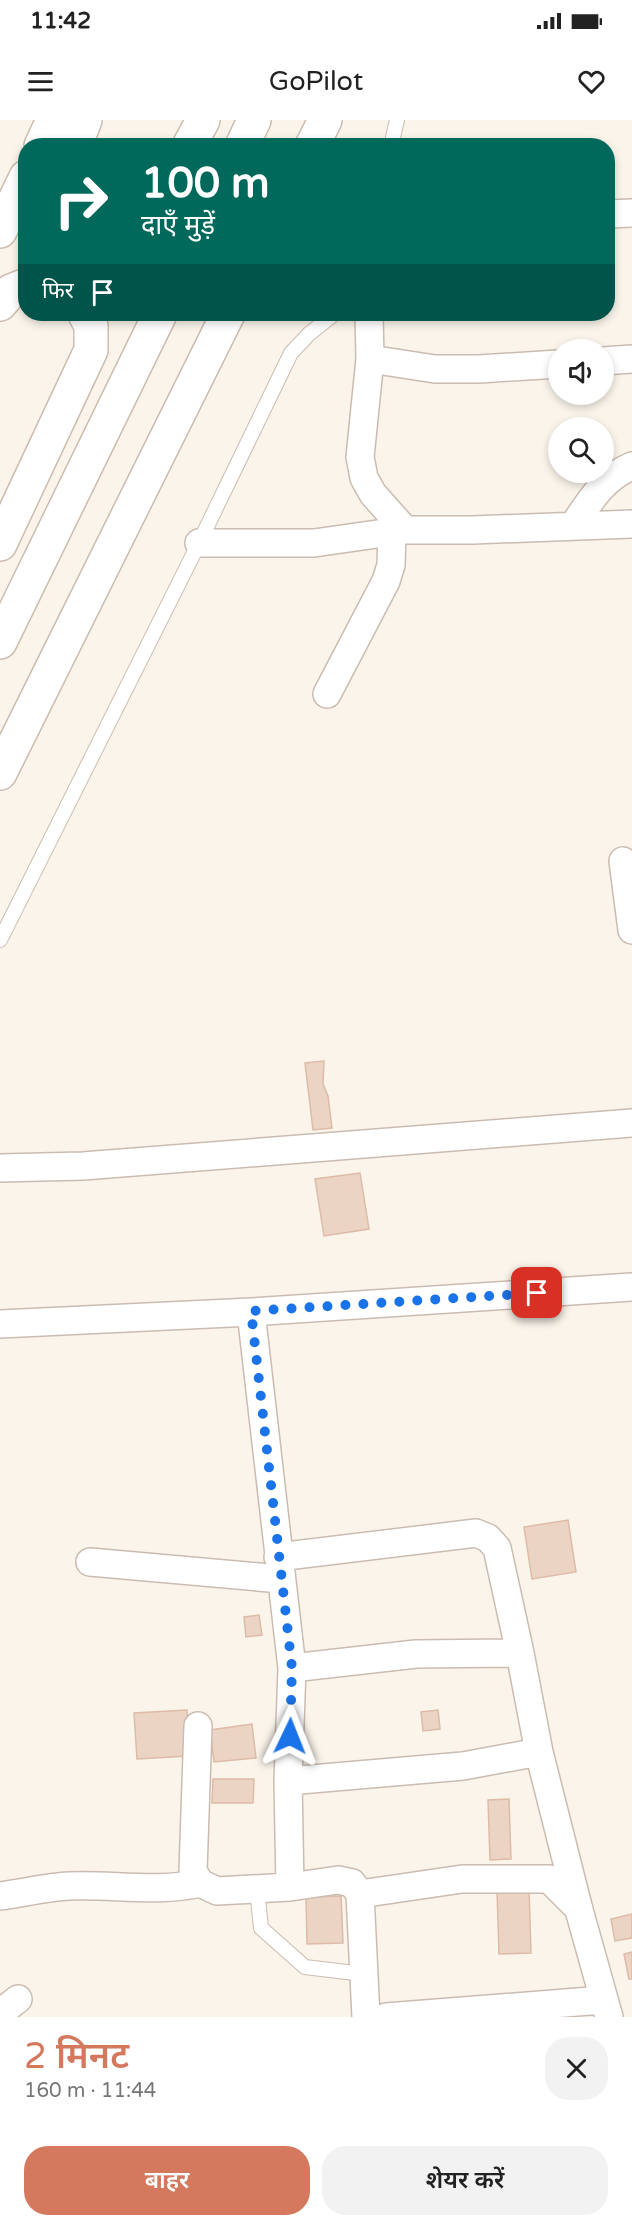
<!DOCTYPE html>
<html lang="hi">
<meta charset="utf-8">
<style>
:root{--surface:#fff;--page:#f2f2f2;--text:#222;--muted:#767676;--accent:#d4795e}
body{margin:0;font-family:"Varela Round","Noto Sans Devanagari",sans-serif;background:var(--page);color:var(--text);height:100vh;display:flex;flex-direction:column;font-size:22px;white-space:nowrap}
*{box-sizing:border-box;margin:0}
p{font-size:20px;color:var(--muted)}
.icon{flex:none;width:33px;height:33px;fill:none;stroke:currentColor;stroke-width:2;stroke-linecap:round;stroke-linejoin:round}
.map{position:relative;height:1897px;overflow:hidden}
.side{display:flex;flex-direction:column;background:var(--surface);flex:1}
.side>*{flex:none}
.guide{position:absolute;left:18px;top:18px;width:597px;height:183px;border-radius:24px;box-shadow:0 3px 9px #0003;background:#00695c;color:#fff;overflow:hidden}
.controls{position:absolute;left:548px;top:219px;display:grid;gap:12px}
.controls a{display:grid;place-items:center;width:66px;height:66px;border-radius:50%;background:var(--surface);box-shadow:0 3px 9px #0003;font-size:30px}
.pin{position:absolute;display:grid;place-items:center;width:51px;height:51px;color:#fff;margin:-26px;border-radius:12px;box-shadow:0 3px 9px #0006}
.me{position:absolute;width:66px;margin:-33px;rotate:2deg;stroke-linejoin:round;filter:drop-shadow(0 0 4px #0008)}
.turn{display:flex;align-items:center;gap:21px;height:126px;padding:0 24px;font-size:27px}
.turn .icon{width:78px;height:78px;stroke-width:2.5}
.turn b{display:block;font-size:42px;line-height:51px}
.then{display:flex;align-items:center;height:57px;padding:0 24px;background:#0003;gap:12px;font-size:22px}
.round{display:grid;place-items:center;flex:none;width:63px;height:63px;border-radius:24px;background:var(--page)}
.summary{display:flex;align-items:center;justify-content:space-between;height:102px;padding:0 24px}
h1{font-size:36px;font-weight:600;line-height:45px;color:var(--accent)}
.action{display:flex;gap:12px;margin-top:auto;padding:12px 24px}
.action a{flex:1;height:69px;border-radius:24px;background:var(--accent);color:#fff;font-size:24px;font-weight:600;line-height:69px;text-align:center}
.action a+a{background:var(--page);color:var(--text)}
.status{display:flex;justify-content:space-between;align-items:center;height:42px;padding:0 30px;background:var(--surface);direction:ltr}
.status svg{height:16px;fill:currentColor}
header{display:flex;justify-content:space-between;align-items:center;height:78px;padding:0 24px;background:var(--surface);font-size:27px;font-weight:600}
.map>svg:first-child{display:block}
.building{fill:#ecd4c5;stroke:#ddbba7;stroke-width:1.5}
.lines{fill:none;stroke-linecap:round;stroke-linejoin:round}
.service-casing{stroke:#cbbcb1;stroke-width:16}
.minor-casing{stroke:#cbbcb1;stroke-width:30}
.tertiary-casing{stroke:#cbbcb1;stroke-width:36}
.secondary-casing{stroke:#cdbcaf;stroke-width:36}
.service{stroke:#fff;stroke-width:14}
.minor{stroke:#fff;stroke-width:27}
.tertiary{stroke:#fff;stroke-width:33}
.secondary{stroke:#fff;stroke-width:33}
.route{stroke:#1a73e8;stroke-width:10;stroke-dasharray:0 18}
</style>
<div class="status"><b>11:42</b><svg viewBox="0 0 49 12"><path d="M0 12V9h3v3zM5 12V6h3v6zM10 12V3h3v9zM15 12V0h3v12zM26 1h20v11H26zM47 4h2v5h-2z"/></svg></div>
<header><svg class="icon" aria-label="menu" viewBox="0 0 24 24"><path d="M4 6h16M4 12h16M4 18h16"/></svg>GoPilot<svg class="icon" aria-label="heart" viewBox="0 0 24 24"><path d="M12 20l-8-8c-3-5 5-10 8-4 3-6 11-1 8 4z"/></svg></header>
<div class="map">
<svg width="632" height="1897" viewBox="0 0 632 1897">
<rect width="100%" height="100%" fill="#faf4ea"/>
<path class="building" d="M324,941L323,964L328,976L332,1008L313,1010L305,943Z
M360,1053L369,1109L324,1116L315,1059Z
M568,1400L576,1452L532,1459L524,1407Z
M259,1495L262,1515L246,1517L244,1497Z
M187,1590L189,1636L137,1639L134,1593Z
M438,1590L440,1609L423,1611L421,1592Z
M252,1604L256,1638L214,1642L210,1610Z
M213,1659H254L253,1683H212Z
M509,1679L511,1739L490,1740L488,1680Z
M529,1768L531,1833L499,1834L497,1770Z
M341,1776L343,1823L307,1824L306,1777Z
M632,1794V1818L615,1821L611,1799Z
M632,1832V1859H629L624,1834Z"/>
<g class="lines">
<defs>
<path id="service" d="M391,26L397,0
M0,820L199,423L291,233L309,214L334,194
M257,1769L261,1808L305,1847L363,1854"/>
<path id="minor" d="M608,94L632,93
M369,194L370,239L360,337L364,358L373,374L405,410
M370,239L435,249H479L558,244
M603,241L632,239
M573,406C590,381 603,358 632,346
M199,423H314L405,410H473L632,404
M327,574L386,461L391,445L392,412
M623,741L632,810
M0,1048L83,1046L632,1003
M251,1192L292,1548L288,1661L290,1767
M0,1204L251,1192L632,1167
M278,1437L476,1413L488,1418L497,1428L520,1533L539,1632L579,1790L609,1897
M90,1442L281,1459
M292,1548L416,1534L520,1533
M198,1606L193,1751L200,1763L217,1771L290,1767L338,1760L352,1763L360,1774L366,1897
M288,1661L463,1646L539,1632
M360,1774L462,1759H549L579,1789
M0,1776C23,1773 47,1767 69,1766C113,1764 157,1773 200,1763
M0,1893L18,1879
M386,1897L603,1880"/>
<path id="tertiary" d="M312,26L325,0
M0,653L228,194"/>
<path id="secondary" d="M41,26L53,0
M75,26L85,0
M189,26L203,0
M242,26L254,0
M0,111L26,57
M0,184L11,171L26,165
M0,424L91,230V206L85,194
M0,522L160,194"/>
</defs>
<use href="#service" class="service-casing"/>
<use href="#minor" class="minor-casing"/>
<use href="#tertiary" class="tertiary-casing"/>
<use href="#secondary" class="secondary-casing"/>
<use href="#service" class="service"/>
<use href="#minor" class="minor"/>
<use href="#tertiary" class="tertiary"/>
<use href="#secondary" class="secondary"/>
</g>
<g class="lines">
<path class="route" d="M290,1616L292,1548L251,1191L537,1173"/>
</g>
</svg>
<div class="controls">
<a><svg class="icon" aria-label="sound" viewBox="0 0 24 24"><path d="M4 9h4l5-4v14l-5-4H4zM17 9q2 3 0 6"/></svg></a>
<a><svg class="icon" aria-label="search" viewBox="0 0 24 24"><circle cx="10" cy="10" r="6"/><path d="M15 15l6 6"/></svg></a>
</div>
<div class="pin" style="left:537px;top:1173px;background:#d93025"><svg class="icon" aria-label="arrive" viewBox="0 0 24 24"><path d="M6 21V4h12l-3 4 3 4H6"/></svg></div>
<svg class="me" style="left:290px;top:1616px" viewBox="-20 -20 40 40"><path d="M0-17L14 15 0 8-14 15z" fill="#1a73e8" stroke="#fff" stroke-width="4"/></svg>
<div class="guide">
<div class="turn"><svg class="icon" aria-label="right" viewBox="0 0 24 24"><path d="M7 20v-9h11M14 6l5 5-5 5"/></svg><div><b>100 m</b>दाएँ मुड़ें</div></div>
<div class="then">फिर<svg class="icon" aria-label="arrive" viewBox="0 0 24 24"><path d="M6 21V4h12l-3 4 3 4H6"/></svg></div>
</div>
</div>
<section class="side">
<div class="summary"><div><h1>2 मिनट</h1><p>160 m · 11:44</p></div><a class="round"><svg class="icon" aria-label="close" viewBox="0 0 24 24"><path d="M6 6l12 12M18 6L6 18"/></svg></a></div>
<div class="action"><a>बाहर</a><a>शेयर करें</a></div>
</section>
